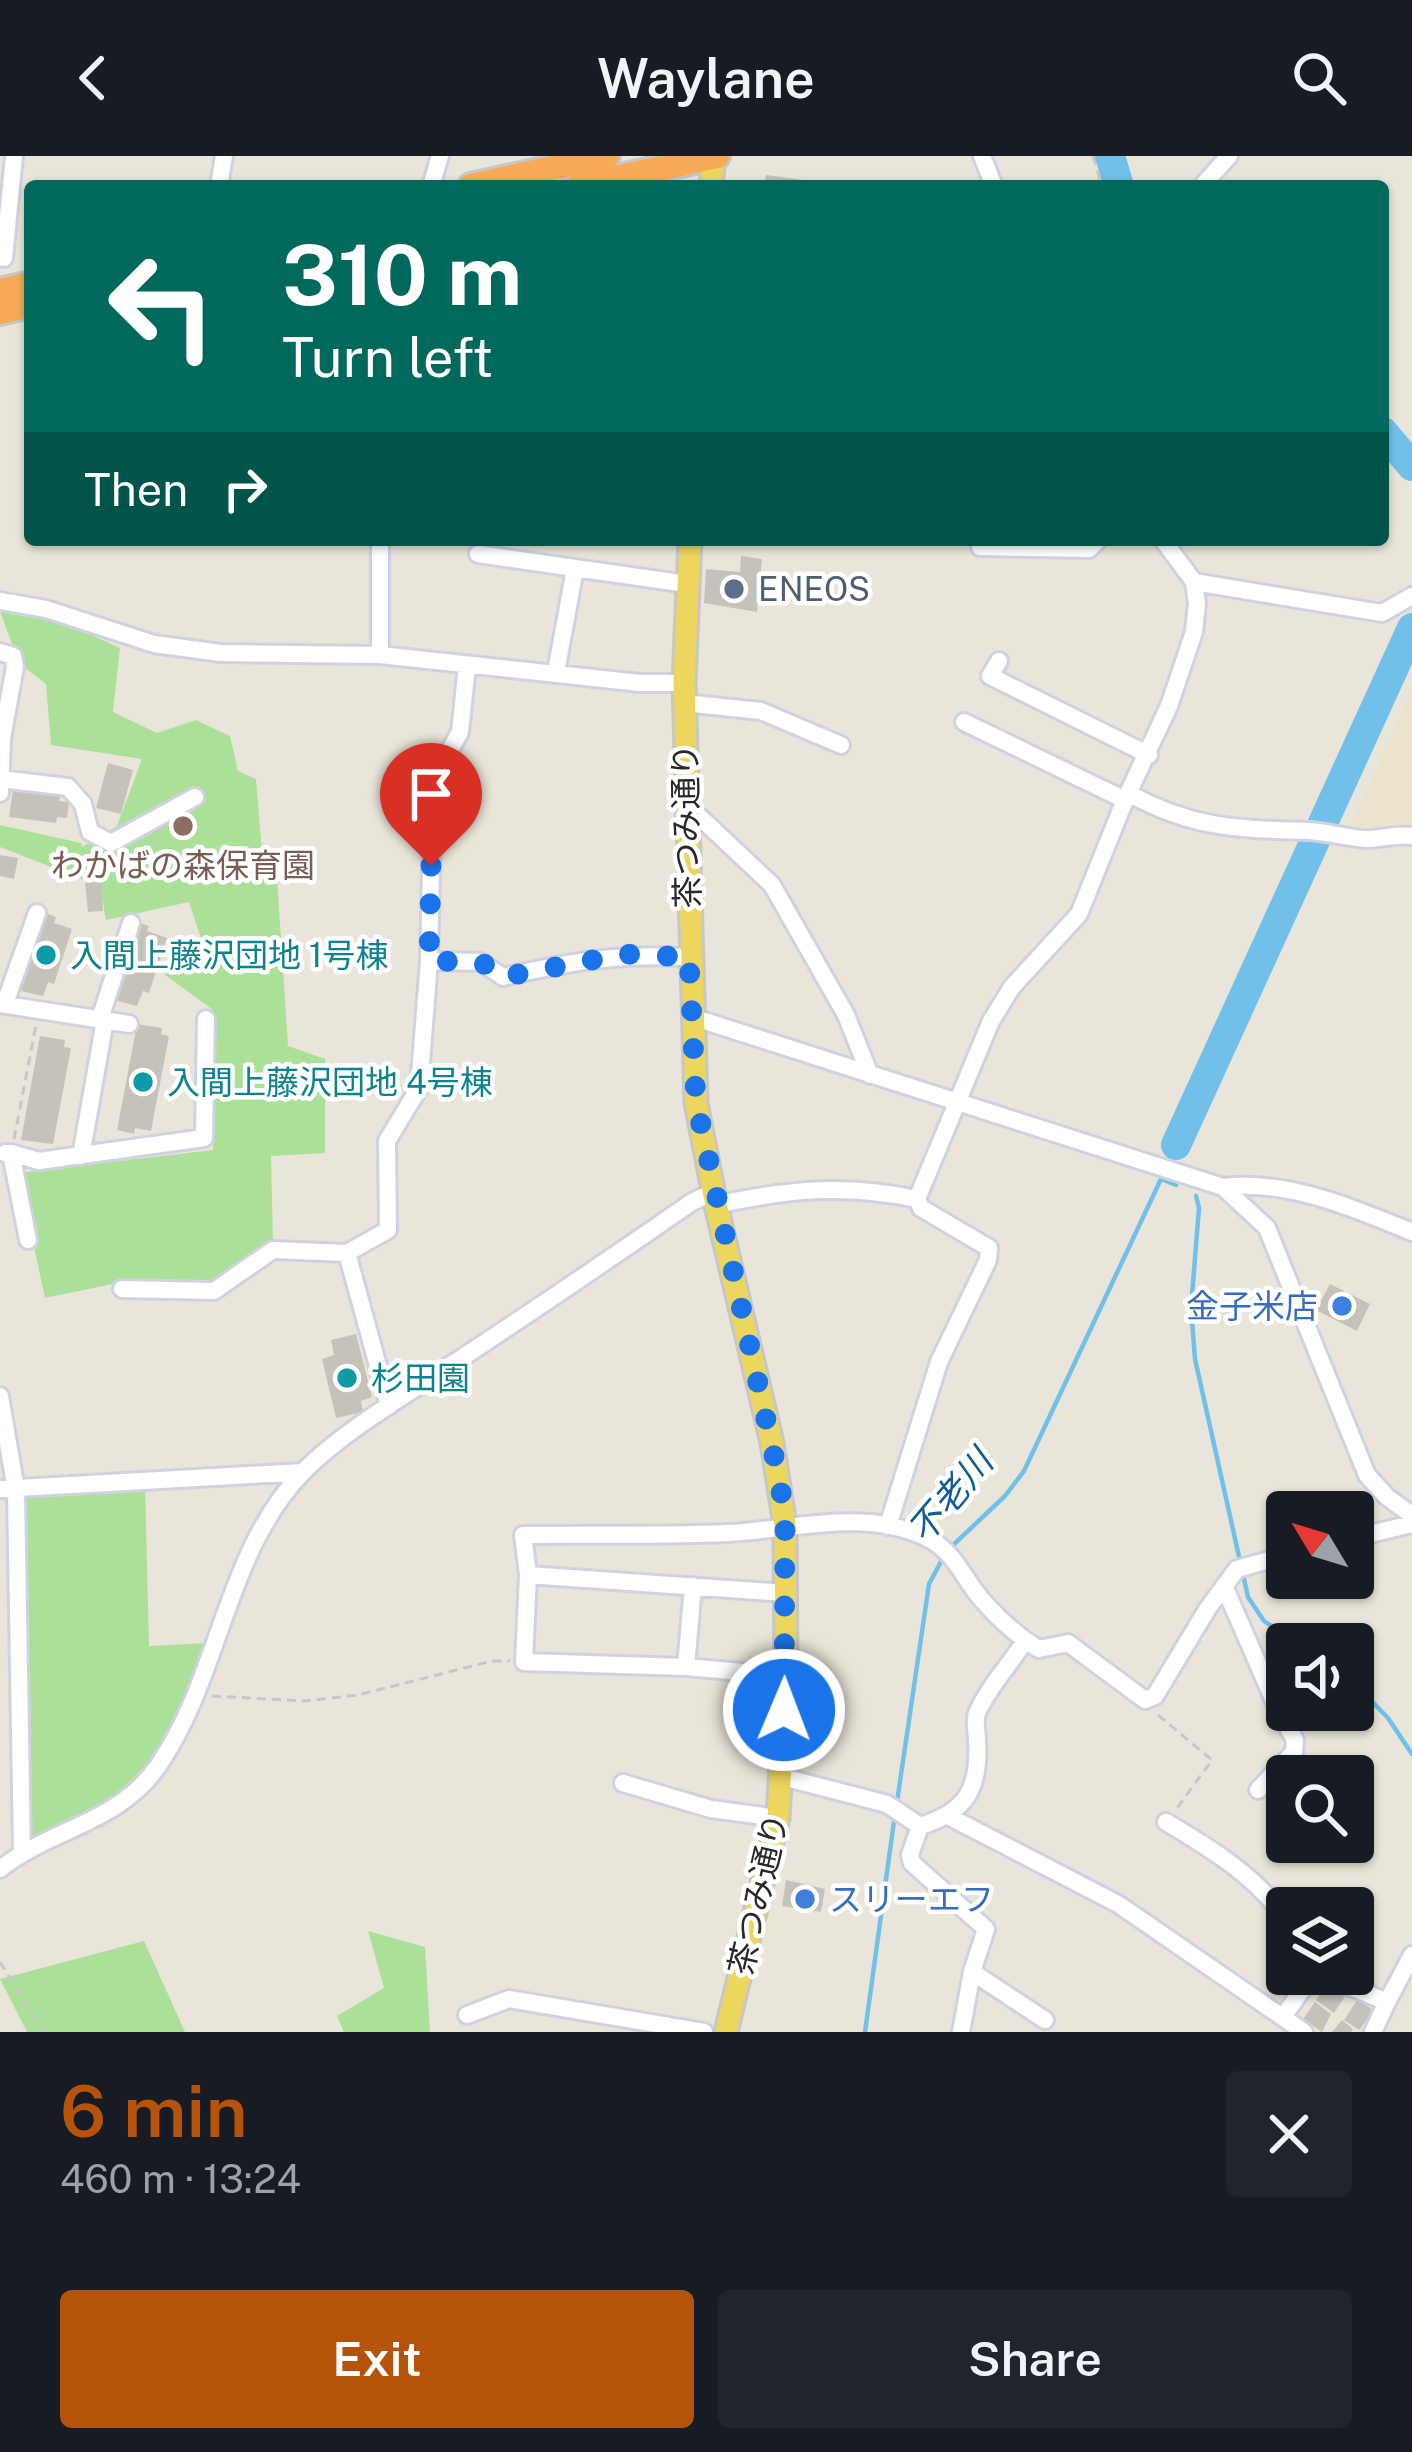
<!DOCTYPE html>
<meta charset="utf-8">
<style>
:root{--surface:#171b24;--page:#20242c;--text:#f1f3f6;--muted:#9ea1a6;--accent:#b45309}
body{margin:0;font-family:"Public Sans","Noto Sans JP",sans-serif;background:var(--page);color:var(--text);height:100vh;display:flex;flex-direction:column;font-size:45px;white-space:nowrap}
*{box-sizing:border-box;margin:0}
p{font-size:39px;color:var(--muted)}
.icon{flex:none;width:66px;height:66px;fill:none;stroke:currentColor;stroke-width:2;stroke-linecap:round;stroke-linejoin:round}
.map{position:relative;height:1876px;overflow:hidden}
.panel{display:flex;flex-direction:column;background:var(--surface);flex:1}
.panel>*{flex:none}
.banner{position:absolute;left:24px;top:24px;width:1365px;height:366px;border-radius:12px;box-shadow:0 3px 9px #0004;background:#00695c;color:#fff;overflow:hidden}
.needle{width:78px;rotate:308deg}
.tools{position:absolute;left:1266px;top:1335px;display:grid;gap:24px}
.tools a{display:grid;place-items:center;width:108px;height:108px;border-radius:12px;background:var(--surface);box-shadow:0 3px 9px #0004;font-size:60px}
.pin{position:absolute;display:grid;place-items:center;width:102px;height:102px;color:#fff;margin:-123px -51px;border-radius:50% 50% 50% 0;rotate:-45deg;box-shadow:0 0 12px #0007}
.pin .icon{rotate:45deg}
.me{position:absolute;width:132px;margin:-66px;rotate:1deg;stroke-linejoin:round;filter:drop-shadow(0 0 9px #0008)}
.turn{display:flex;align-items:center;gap:42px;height:252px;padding:0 60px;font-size:54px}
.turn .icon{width:156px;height:156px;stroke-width:2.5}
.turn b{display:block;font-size:84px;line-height:102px}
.then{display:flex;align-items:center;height:114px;padding:0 60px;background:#0003;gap:24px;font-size:45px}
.round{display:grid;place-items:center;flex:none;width:126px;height:126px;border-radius:12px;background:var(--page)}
.summary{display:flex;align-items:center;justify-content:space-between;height:204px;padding:0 60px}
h1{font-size:72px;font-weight:600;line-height:90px;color:var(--accent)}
.action{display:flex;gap:24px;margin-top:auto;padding:24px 60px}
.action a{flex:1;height:138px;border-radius:12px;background:var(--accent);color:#fff;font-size:48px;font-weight:600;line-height:138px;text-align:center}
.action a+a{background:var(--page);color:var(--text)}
header{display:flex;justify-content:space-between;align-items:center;height:156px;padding:0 60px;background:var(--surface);font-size:54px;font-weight:600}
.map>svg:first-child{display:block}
.education{fill:#ece4ca}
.green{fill:#abe098}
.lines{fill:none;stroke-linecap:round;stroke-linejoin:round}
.stream{stroke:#70c0ea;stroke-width:4.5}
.river{stroke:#70c0ea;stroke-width:30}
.building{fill:#c5c3b9}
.minor-casing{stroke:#d0d2e1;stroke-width:22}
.major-casing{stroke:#c7c7c7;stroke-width:27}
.highway-casing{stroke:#c7c7c7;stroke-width:30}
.path{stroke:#c7c7c7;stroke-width:3;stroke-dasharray:9 6;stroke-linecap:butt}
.minor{stroke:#fff;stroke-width:16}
.major{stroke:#ecd65e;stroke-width:21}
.highway{stroke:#f9aa57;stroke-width:24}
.route{stroke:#1a73e8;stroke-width:21;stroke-dasharray:0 37.8}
.service-dot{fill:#5c6f8a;stroke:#fff;stroke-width:4.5}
.education-dot{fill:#8d6e63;stroke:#fff;stroke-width:4.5}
.culture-dot{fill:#0f9aa8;stroke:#fff;stroke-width:4.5}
.shop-dot{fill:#3f7fe0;stroke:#fff;stroke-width:4.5}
.labels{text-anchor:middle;stroke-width:9;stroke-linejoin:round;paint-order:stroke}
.service-label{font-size:33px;fill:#4e5e75;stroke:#fff;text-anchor:start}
.street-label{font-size:33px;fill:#282828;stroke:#fff}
.education-label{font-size:33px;fill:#785e54;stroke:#fff}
.culture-label{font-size:33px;fill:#0d838f;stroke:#fff;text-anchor:start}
.shop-label{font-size:33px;fill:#366cbe;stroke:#fff;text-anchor:end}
.water-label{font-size:36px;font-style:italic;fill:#115c94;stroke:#fff}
</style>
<header><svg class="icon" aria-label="back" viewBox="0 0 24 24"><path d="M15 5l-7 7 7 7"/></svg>Waylane<svg class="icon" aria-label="search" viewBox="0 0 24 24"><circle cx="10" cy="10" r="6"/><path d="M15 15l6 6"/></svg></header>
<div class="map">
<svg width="1412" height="1876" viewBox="0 0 1412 1876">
<rect width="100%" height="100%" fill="#eae5da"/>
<path class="education" d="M1412,536V671L1394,669L1377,676L1349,672Z"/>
<path class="green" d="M0,455L56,463L120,492L113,556L157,577L196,564L230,580L238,615L256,623L262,696L276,706L288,890L325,903V997L271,1000L273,1088L215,1127H117L45,1142L18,1017L213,994V854L164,818L211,812L189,746L106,764L100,730L0,691V669L81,687L82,691L117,670L142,603L51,589L46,528L19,507Z
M5,1325L145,1328L149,1490L208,1487C184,1540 163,1602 116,1640C87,1664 49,1676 14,1689Z
M368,1775L425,1791L430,1876H344L337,1860L384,1832Z
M144,1785L185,1876H27L0,1823Z"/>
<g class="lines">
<path class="stream" d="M1196,1040L1199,1052L1191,1152L1195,1203L1248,1441L1264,1465L1298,1488
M951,1391L1005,1340L1024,1315L1161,1023L1176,1029
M1353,1526L1388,1562L1412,1598
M897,1646L929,1428L944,1400
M865,1876L895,1658"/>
<path class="river" d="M1110,0L1119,30
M1383,276L1412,310
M1176,989L1412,472"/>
</g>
<path class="building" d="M766,19L819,26V30H764Z
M741,400L762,403L757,456L704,447L706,413L740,416Z
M108,607L133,614L121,658L96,652Z
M13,633L60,640L59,645L69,646L67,662L57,661L56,667L9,661Z
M0,699L18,702L14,723L0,720Z
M101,726L103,755L88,756L85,727Z
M43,756L56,761L54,767L72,773L54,828L48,826L43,840L16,834Z
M137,766L149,770L147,775L167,782L149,837L143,835L137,850L111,843Z
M137,868L162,872L161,878L169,880L151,975L135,972L134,978L117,974Z
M40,880L65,884L64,891L71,892L53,988L21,984Z
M1330,1128L1370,1148L1357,1175L1316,1154Z
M356,1178L372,1241L361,1245L363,1256L336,1262L322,1203L334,1199L331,1184Z
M786,1724L825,1733L821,1756L782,1750Z
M1328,1826L1346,1839L1334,1857L1316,1844Z
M1358,1843L1374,1855L1359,1874L1344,1864Z
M1315,1846L1331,1858L1322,1876L1303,1863Z
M1342,1864L1353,1873L1351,1876H1332Z"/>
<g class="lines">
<defs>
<path id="minor" d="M982,0L994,30
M219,30L224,0
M431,30L440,0
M1202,30L1229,0
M4,102L14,0
M380,384V499
M980,391L1089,393L1098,384
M478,398L687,428
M1194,426L1382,457L1412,440
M0,445L46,453L154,488L221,497L380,499L640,527H684
M0,496L13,500L15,511L2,582L0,637
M999,505L990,520L1149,599
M556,516L575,413
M684,547L761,555L841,589
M964,566L1125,644
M0,623L68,631L83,648L90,676L111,687L195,641
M1128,637C1193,673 1238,673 1309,675C1328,676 1347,682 1366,683C1381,683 1395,678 1412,680
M686,648L772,729L846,859L870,919
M429,805L481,806L503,821C573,805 616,798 689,801
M5,847L37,757
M0,848L129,868
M692,861L1223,1031L1267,1072L1367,1319L1387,1341L1412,1359
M100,863L131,767
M5,997H11L28,1084
M11,997L39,1005L204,982L206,863
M81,1000L105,864
M1223,1031C1286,1023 1354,1052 1412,1076
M917,1043L991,865L1012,831L1079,758L1125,644L1169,550L1194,476L1197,447L1194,426L1163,384
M716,1049C788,1033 845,1028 917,1043L921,1052L989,1092L988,1104L939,1206L888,1370
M122,1133L214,1135L273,1094L347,1097
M0,1240L16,1334L22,1695
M389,1250L347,1097L388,1074L387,985L419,932L429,805L433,624L460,576L467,510
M0,1333L303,1316
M1353,1382L1412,1368
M528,1419L785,1437
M1224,1430L1279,1556L1295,1584L1294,1596L1258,1634
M686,1511L693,1430
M786,1520L686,1511L524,1506L528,1419L523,1379C591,1378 660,1380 728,1377C791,1374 868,1351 929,1383C954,1395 965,1425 983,1445C999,1463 1018,1481 1039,1493L1068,1487L1145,1544L1155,1540L1208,1452L1237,1413L1287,1399
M783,1621L887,1648L920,1670C966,1656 980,1633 977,1585C977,1576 974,1565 977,1557C988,1532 1010,1508 1025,1485
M623,1627L711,1653L778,1662
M948,1660L1118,1748L1304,1876
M1166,1666C1210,1692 1259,1722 1287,1765
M920,1670L910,1699L912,1707L986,1773L972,1816
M0,1713C50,1673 119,1667 158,1610C220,1521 225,1397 302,1317C340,1277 410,1236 457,1205C536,1153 614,1100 692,1046L713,1036
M1320,1818L1387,1846L1412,1799
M467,1859L509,1843L704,1876
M1283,1861L1313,1818
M961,1876L972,1816L1045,1864
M1373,1876L1387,1846"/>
<path id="major" d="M711,30L714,0
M690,384L684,527L696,947L716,1049L772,1287L785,1369L786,1520L778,1662L726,1876"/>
<path id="highway" d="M471,30L607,0
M579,30L717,0
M0,135L30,128
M0,156L30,149"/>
</defs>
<use href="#minor" class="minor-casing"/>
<use href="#major" class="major-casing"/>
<use href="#highway" class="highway-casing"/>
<path class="path" d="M1093,0L1102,30
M14,983L36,869
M212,1540L305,1545L358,1539L492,1505H510
M1158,1559L1212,1604L1175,1655
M0,1806L44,1876"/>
<use href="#minor" class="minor"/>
<use href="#major" class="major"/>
<use href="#highway" class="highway"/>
</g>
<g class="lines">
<path class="route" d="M431,710L429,805L481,806L503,821L623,798L689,801L696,946L780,1327L785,1369L784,1554"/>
</g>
<circle class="service-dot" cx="734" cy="433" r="12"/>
<circle class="education-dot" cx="183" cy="670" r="12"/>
<g class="culture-dot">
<circle cx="46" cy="799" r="12"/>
<circle cx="143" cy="926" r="12"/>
<circle cx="347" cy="1222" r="12"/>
</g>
<g class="shop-dot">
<circle cx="1342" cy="1150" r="12"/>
<circle cx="805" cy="1743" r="12"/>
</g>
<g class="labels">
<g class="service-label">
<text x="758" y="445">ENEOS</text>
</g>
<g class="street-label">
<text transform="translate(686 670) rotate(-91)" y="12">茶つみ通り</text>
<text transform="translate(758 1738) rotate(-77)" y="12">茶つみ通り</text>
</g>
<g class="education-label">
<text x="183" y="721">わかばの森保育園</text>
</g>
<g class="culture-label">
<text x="70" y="811">入間上藤沢団地 1号棟</text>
<text x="167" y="938">入間上藤沢団地 4号棟</text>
<text x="371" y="1234">杉田園</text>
</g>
<g class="shop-label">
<text x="1318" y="1162">金子米店</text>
<text x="829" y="1755" text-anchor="start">スリーエフ</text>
</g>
<g class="water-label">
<text transform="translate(950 1340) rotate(-50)" y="13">不老川</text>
</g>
</g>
</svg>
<div class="tools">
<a><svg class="needle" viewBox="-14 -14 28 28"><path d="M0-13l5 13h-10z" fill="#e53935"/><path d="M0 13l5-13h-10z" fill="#9ea1a6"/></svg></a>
<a><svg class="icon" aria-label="sound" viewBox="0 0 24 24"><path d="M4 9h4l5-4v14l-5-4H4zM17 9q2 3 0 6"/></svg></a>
<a><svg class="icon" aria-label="search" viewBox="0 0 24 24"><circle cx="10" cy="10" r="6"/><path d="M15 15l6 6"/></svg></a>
<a><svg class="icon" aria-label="layers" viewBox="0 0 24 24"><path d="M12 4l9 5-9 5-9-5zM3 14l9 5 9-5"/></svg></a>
</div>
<div class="pin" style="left:431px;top:710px;background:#d93025"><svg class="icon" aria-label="arrive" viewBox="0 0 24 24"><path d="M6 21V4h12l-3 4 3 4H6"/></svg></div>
<svg class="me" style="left:784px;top:1554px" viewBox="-20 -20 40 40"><circle r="17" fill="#1a73e8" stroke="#fff" stroke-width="3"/><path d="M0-11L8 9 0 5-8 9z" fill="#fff"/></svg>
<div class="banner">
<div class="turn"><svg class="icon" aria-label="left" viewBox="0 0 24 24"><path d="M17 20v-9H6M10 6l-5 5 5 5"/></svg><div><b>310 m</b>Turn left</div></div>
<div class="then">Then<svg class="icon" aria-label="right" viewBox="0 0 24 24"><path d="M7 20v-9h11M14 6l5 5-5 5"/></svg></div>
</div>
</div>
<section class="panel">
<div class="summary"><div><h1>6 min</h1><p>460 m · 13:24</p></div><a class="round"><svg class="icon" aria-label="close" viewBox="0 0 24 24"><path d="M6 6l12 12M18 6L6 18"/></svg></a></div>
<div class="action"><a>Exit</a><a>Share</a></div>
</section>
